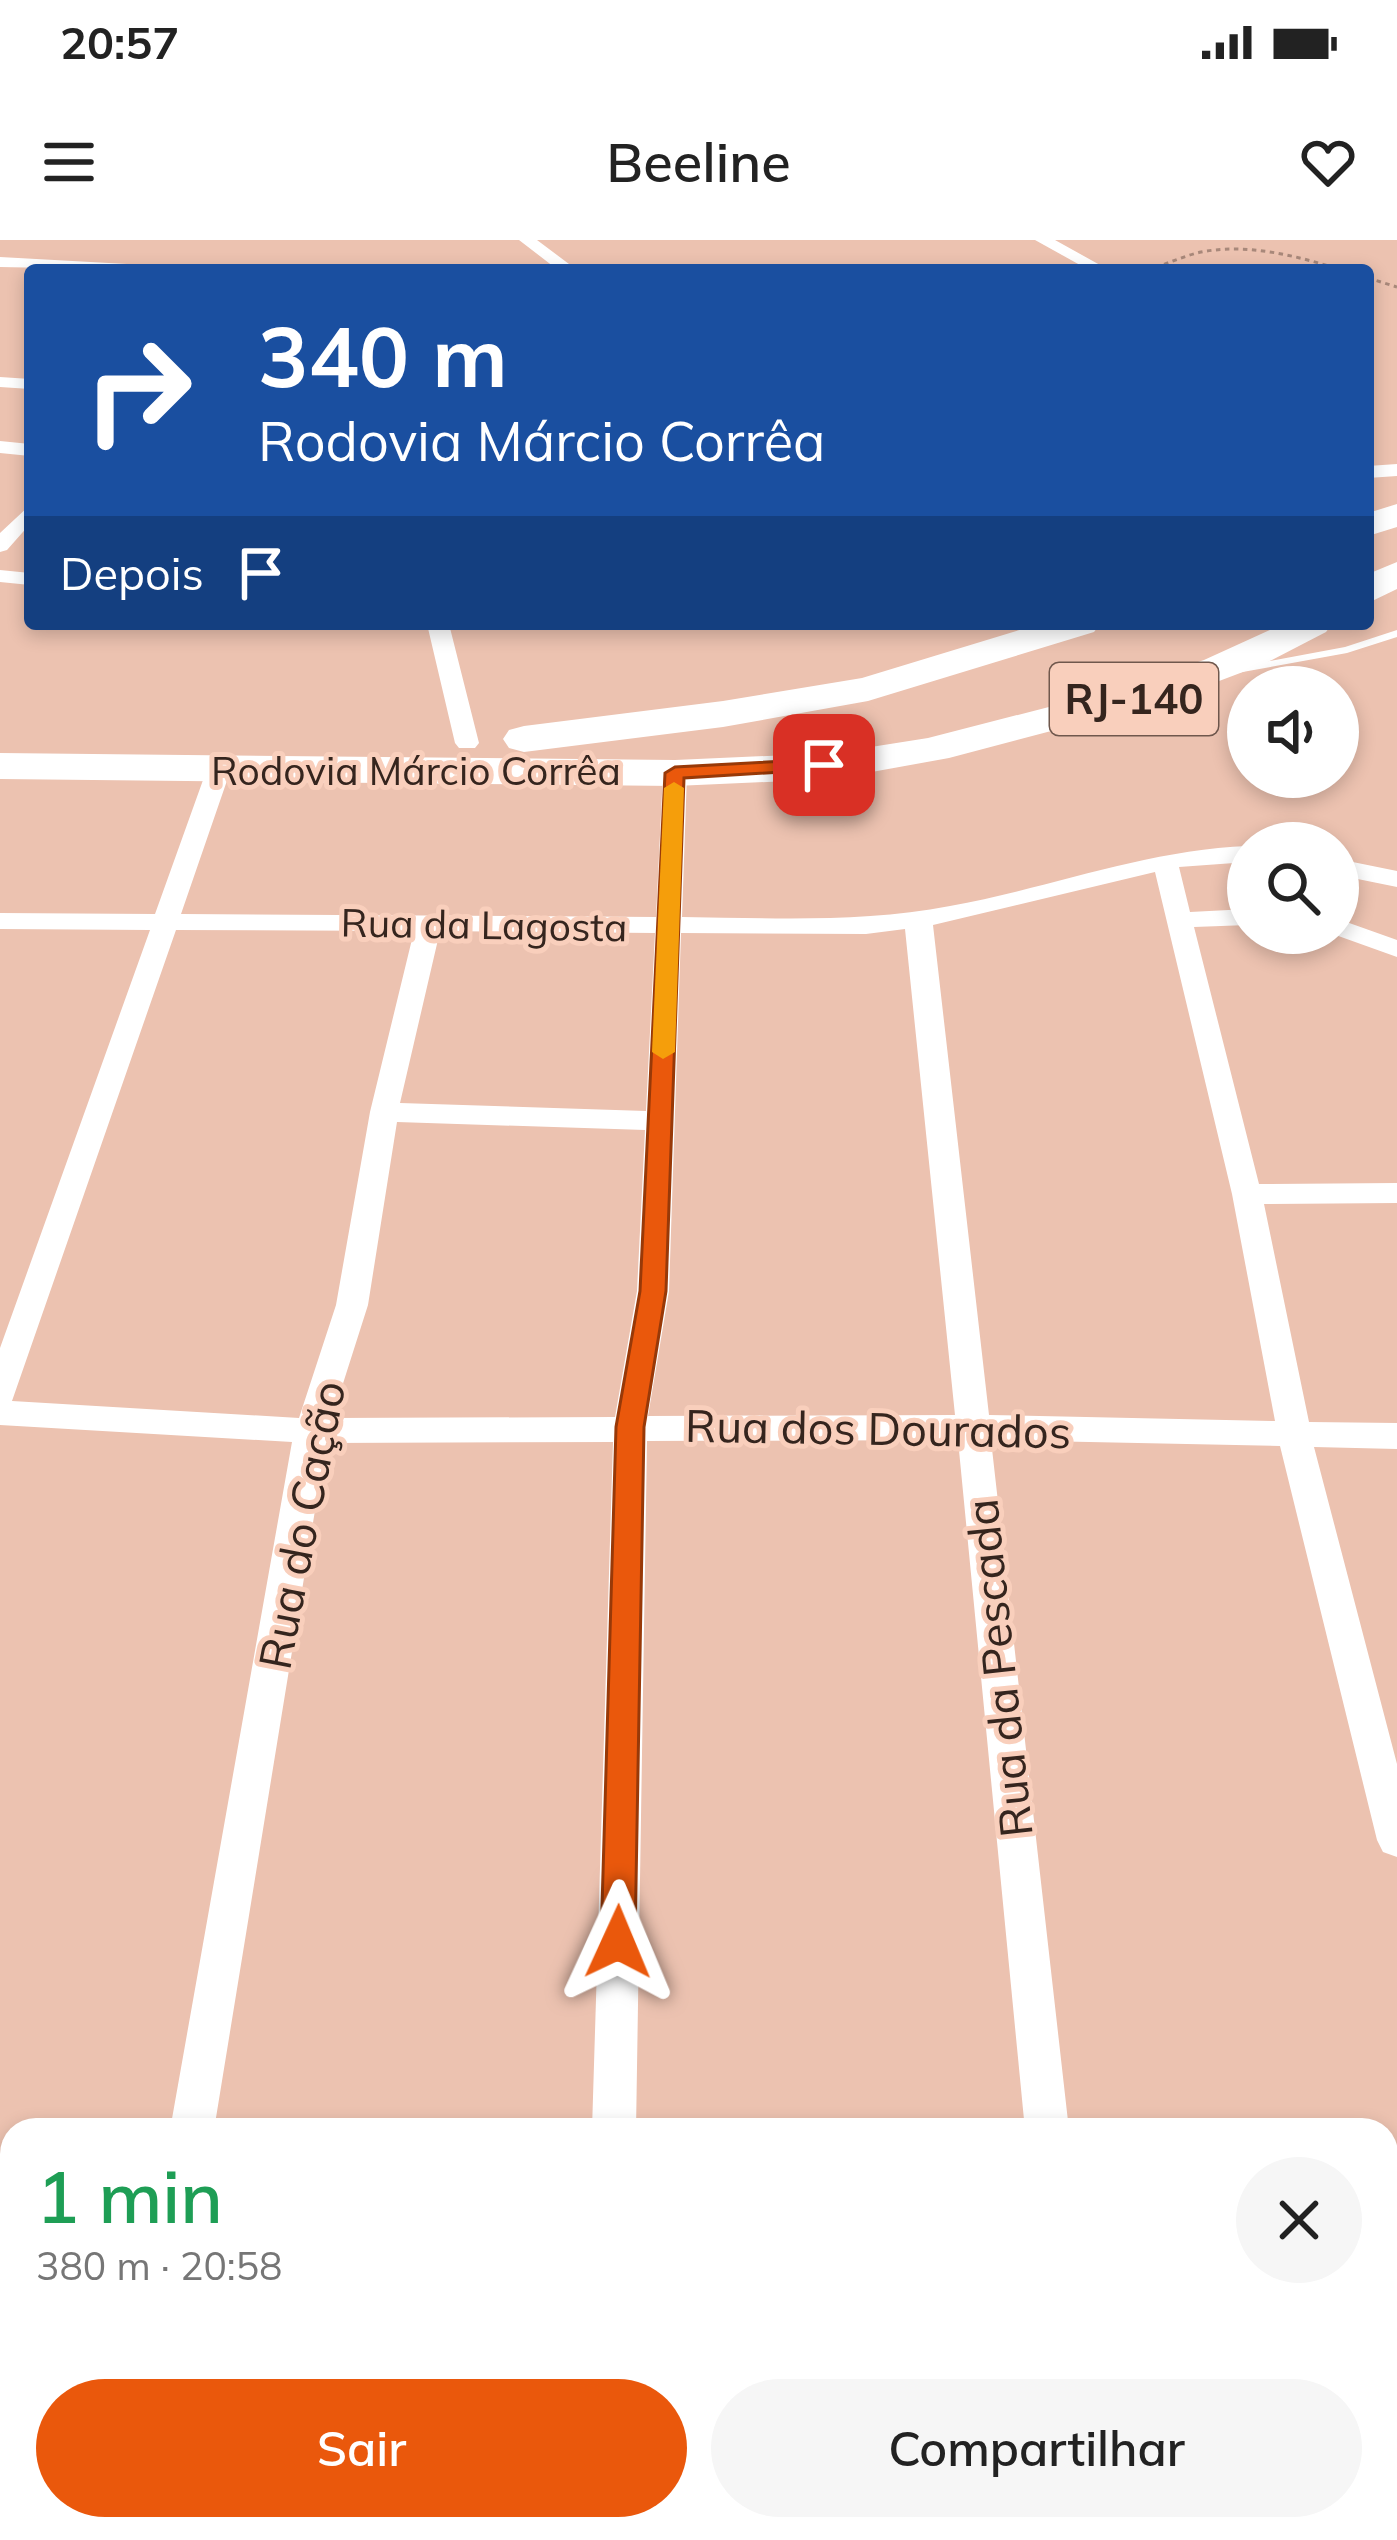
<!DOCTYPE html>
<html lang="pt">
<meta charset="utf-8">
<style>
:root{--surface:#fff;--page:#f6f6f6;--text:#222;--muted:#767676;--accent:#ea580c}
body{margin:0;font-family:Mulish,sans-serif;background:var(--page);color:var(--text);height:100vh;display:flex;flex-direction:column;font-size:45px;white-space:nowrap}
*{box-sizing:border-box;margin:0}
p{font-size:39px;color:var(--muted)}
.icon{flex:none;width:66px;height:66px;fill:none;stroke:currentColor;stroke-width:2;stroke-linecap:round;stroke-linejoin:round}
.map{position:relative;flex:1;overflow:hidden}
.drawer{position:absolute;left:0px;top:1878px;width:1398px;height:423px;display:flex;flex-direction:column;background:var(--surface);border-radius:36px 36px 0 0;box-shadow:0 6px 18px #0003}
.drawer>*{flex:none}
.guide{position:absolute;left:24px;top:24px;width:1350px;height:366px;border-radius:12px;box-shadow:0 6px 18px #0003;background:#1a4fa0;color:#fff;overflow:hidden}
.buttons{position:absolute;left:1227px;top:426px;display:grid;gap:24px}
.buttons a{display:grid;place-items:center;width:132px;height:132px;border-radius:50%;background:var(--surface);box-shadow:0 6px 18px #0003;font-size:60px}
.pin{position:absolute;display:grid;place-items:center;width:102px;height:102px;color:#fff;margin:-51px;border-radius:24px;box-shadow:0 6px 18px #0006}
.me{position:absolute;width:132px;margin:-66px;rotate:1deg;stroke-linejoin:round;filter:drop-shadow(0 0 9px #0008)}
.turn{display:flex;align-items:center;gap:42px;height:252px;padding:0 36px;font-size:54px}
.turn .icon{width:156px;height:156px;stroke-width:2.5}
.turn b{display:block;font-size:84px;line-height:102px}
.then{display:flex;align-items:center;height:114px;padding:0 36px;background:#0003;gap:24px;font-size:45px}
.round{display:grid;place-items:center;flex:none;width:126px;height:126px;border-radius:63px;background:var(--page)}
.headline{display:flex;align-items:center;justify-content:space-between;height:204px;padding:0 36px}
h1{font-size:72px;font-weight:600;line-height:90px;color:#1e9e55}
.button{display:flex;gap:24px;margin-top:auto;padding:24px 36px}
.button a{flex:1;height:138px;border-radius:72px;background:var(--accent);color:#fff;font-size:48px;font-weight:600;line-height:138px;text-align:center}
.button a+a{background:var(--page);color:var(--text)}
.status{display:flex;justify-content:space-between;align-items:center;height:84px;padding:0 60px;background:var(--surface);direction:ltr}
.status svg{height:33px;fill:currentColor}
header{display:flex;justify-content:space-between;align-items:center;height:156px;padding:0 36px;background:var(--surface);font-size:54px;font-weight:600}
.map>svg:first-child{display:block}
.lines{fill:none;stroke-linecap:round;stroke-linejoin:round}
.path{stroke:#a8887a;stroke-width:3;stroke-dasharray:4.5 4.5;stroke-linecap:butt}
.lane{fill:#fff;fill-rule:evenodd}
.street{fill:#fff;fill-rule:evenodd}
.highway{fill:#fff;fill-rule:evenodd}
.route{fill:#ea580c;stroke:#983908;stroke-width:3}
.slow{fill:#f59e0b}
.labels{text-anchor:middle;stroke-width:10;stroke-linejoin:round;paint-order:stroke}
.far-street-label{font-size:39px;fill:#35251e;stroke:#f9cfbc}
.shield{fill:#f9cfbc;stroke:#70584d;stroke-width:3}
.shield-label{font-size:42px;font-weight:bold;fill:#35251e}
.street-label{font-size:45px;fill:#35251e;stroke:#f9cfbc}
</style>
<div class="status"><b>20:57</b><svg viewBox="0 0 49 12"><path d="M0 12V9h3v3zM5 12V6h3v6zM10 12V3h3v9zM15 12V0h3v12zM26 1h20v11H26zM47 4h2v5h-2z"/></svg></div>
<header><svg class="icon" aria-label="menu" viewBox="0 0 24 24"><path d="M4 6h16M4 12h16M4 18h16"/></svg>Beeline<svg class="icon" aria-label="heart" viewBox="0 0 24 24"><path d="M12 20l-8-8c-3-5 5-10 8-4 3-6 11-1 8 4z"/></svg></header>
<div class="map">
<svg width="1397" height="2300" viewBox="0 0 1397 2300">
<rect width="100%" height="100%" fill="#ecc2b0"/>
<g class="lines">
<path class="path" d="M1147,30C1165,25 1183,16 1201,12C1249,3 1297,16 1342,30
M1368,38L1397,47"/>
<path class="lane" d="M1397,390V397L1347,413L1237,433L1231,430L1237,427L1345,407Z"/>
<path class="street" d="M519,0H537L577,30H558Z
M1035,0H1055L1109,30H1089Z
M0,17L145,25L153,30L0,27Z
M0,137L30,139V149L0,147Z
M0,201L30,204V216L0,213Z
M1397,224V236L1368,238V226Z
M30,265V284L7,310L0,312V293Z
M0,330L30,333V345L0,342Z
M427,384H449L479,503L475,508H459L455,503Z
M219,522L231,529L181,674L656,677L663,533L675,526L687,533L682,677C772,678 861,683 950,666C1050,648 1145,610 1248,606V622L1179,627L1190,672L1248,669V685L1194,687L1259,944L1397,943V963L1264,964L1309,1182L1397,1183V1209L1314,1207L1397,1524V1617L1383,1612L1377,1600L1280,1206L991,1200L1069,1890H1025L958,1200L647,1201L636,1890H592L613,1202L326,1203L214,1890H170L292,1202L0,1185V1108L150,690L0,689V673L155,674L207,529ZM1155,632L1232,954L1275,1181L989,1175L933,685ZM905,689L955,1175L648,1176L669,1051L681,693L866,694ZM176,690L414,691L370,872L336,1065L299,1178L12,1161ZM440,691L655,693L646,871L400,863ZM397,882L645,890L637,1051L615,1177L332,1178L368,1065Z
M1338,619L1397,631V647L1338,635Z
M1338,679L1397,700V717L1330,693H1338Z
M0,2080L12,2085V2134L0,2129Z
M315,2289H380L385,2300H320Z
M579,2289H629V2300H579Z
M1062,2289H1112L1113,2300H1063Z"/>
<path class="highway" d="M1397,264V287L1368,296V273Z
M1397,322V349L1368,363V334Z
M1039,384H1100L1094,392L868,461L723,487L524,512L509,508L503,499L509,490L524,486L723,461L862,438Z
M1283,384H1332L1326,392L1264,424L1169,460L949,518L833,539L675,546L0,539V513L675,520L833,513L928,498L1107,452L1204,420Z"/>
</g>
<path class="route" d="M824,519L834,525L831,529L684,538L666,1051L644,1187L635,1702L630,1713L618,1718L606,1713L601,1702L616,1187L640,1051L665,533L675,527Z"/>
<path class="slow" d="M674,542L684,548L675,812L663,819L652,812L664,548Z"/>
<g class="labels">
<g class="far-street-label">
<text x="416" y="545">Rodovia Márcio Corrêa</text>
<text transform="translate(484 685) rotate(1)" y="14">Rua da Lagosta</text>
</g>
<rect class="shield" x="1050" y="423" width="168" height="72" rx="9"/>
<g class="shield-label">
<text x="1134" y="474">RJ-140</text>
</g>
<g class="street-label">
<text transform="translate(878 1189) rotate(1)" y="16">Rua dos Dourados</text>
<text transform="translate(302 1285) rotate(-79)" y="16">Rua do Cação</text>
<text transform="translate(999 1428) rotate(-96)" y="16">Rua da Pescada</text>
</g>
</g>
</svg>
<div class="buttons">
<a><svg class="icon" aria-label="sound" viewBox="0 0 24 24"><path d="M4 9h4l5-4v14l-5-4H4zM17 9q2 3 0 6"/></svg></a>
<a><svg class="icon" aria-label="search" viewBox="0 0 24 24"><circle cx="10" cy="10" r="6"/><path d="M15 15l6 6"/></svg></a>
</div>
<div class="pin" style="left:824px;top:525px;background:#d93025"><svg class="icon" aria-label="arrive" viewBox="0 0 24 24"><path d="M6 21V4h12l-3 4 3 4H6"/></svg></div>
<svg class="me" style="left:618px;top:1702px" viewBox="-20 -20 40 40"><path d="M0-17L14 15 0 8-14 15z" fill="#ea580c" stroke="#fff" stroke-width="4"/></svg>
<div class="guide">
<div class="turn"><svg class="icon" aria-label="right" viewBox="0 0 24 24"><path d="M7 20v-9h11M14 6l5 5-5 5"/></svg><div><b>340 m</b>Rodovia Márcio Corrêa</div></div>
<div class="then">Depois<svg class="icon" aria-label="arrive" viewBox="0 0 24 24"><path d="M6 21V4h12l-3 4 3 4H6"/></svg></div>
</div>
<section class="drawer">
<div class="headline"><div><h1>1 min</h1><p>380 m · 20:58</p></div><a class="round"><svg class="icon" aria-label="close" viewBox="0 0 24 24"><path d="M6 6l12 12M18 6L6 18"/></svg></a></div>
<div class="button"><a>Sair</a><a>Compartilhar</a></div>
</section>
</div>
